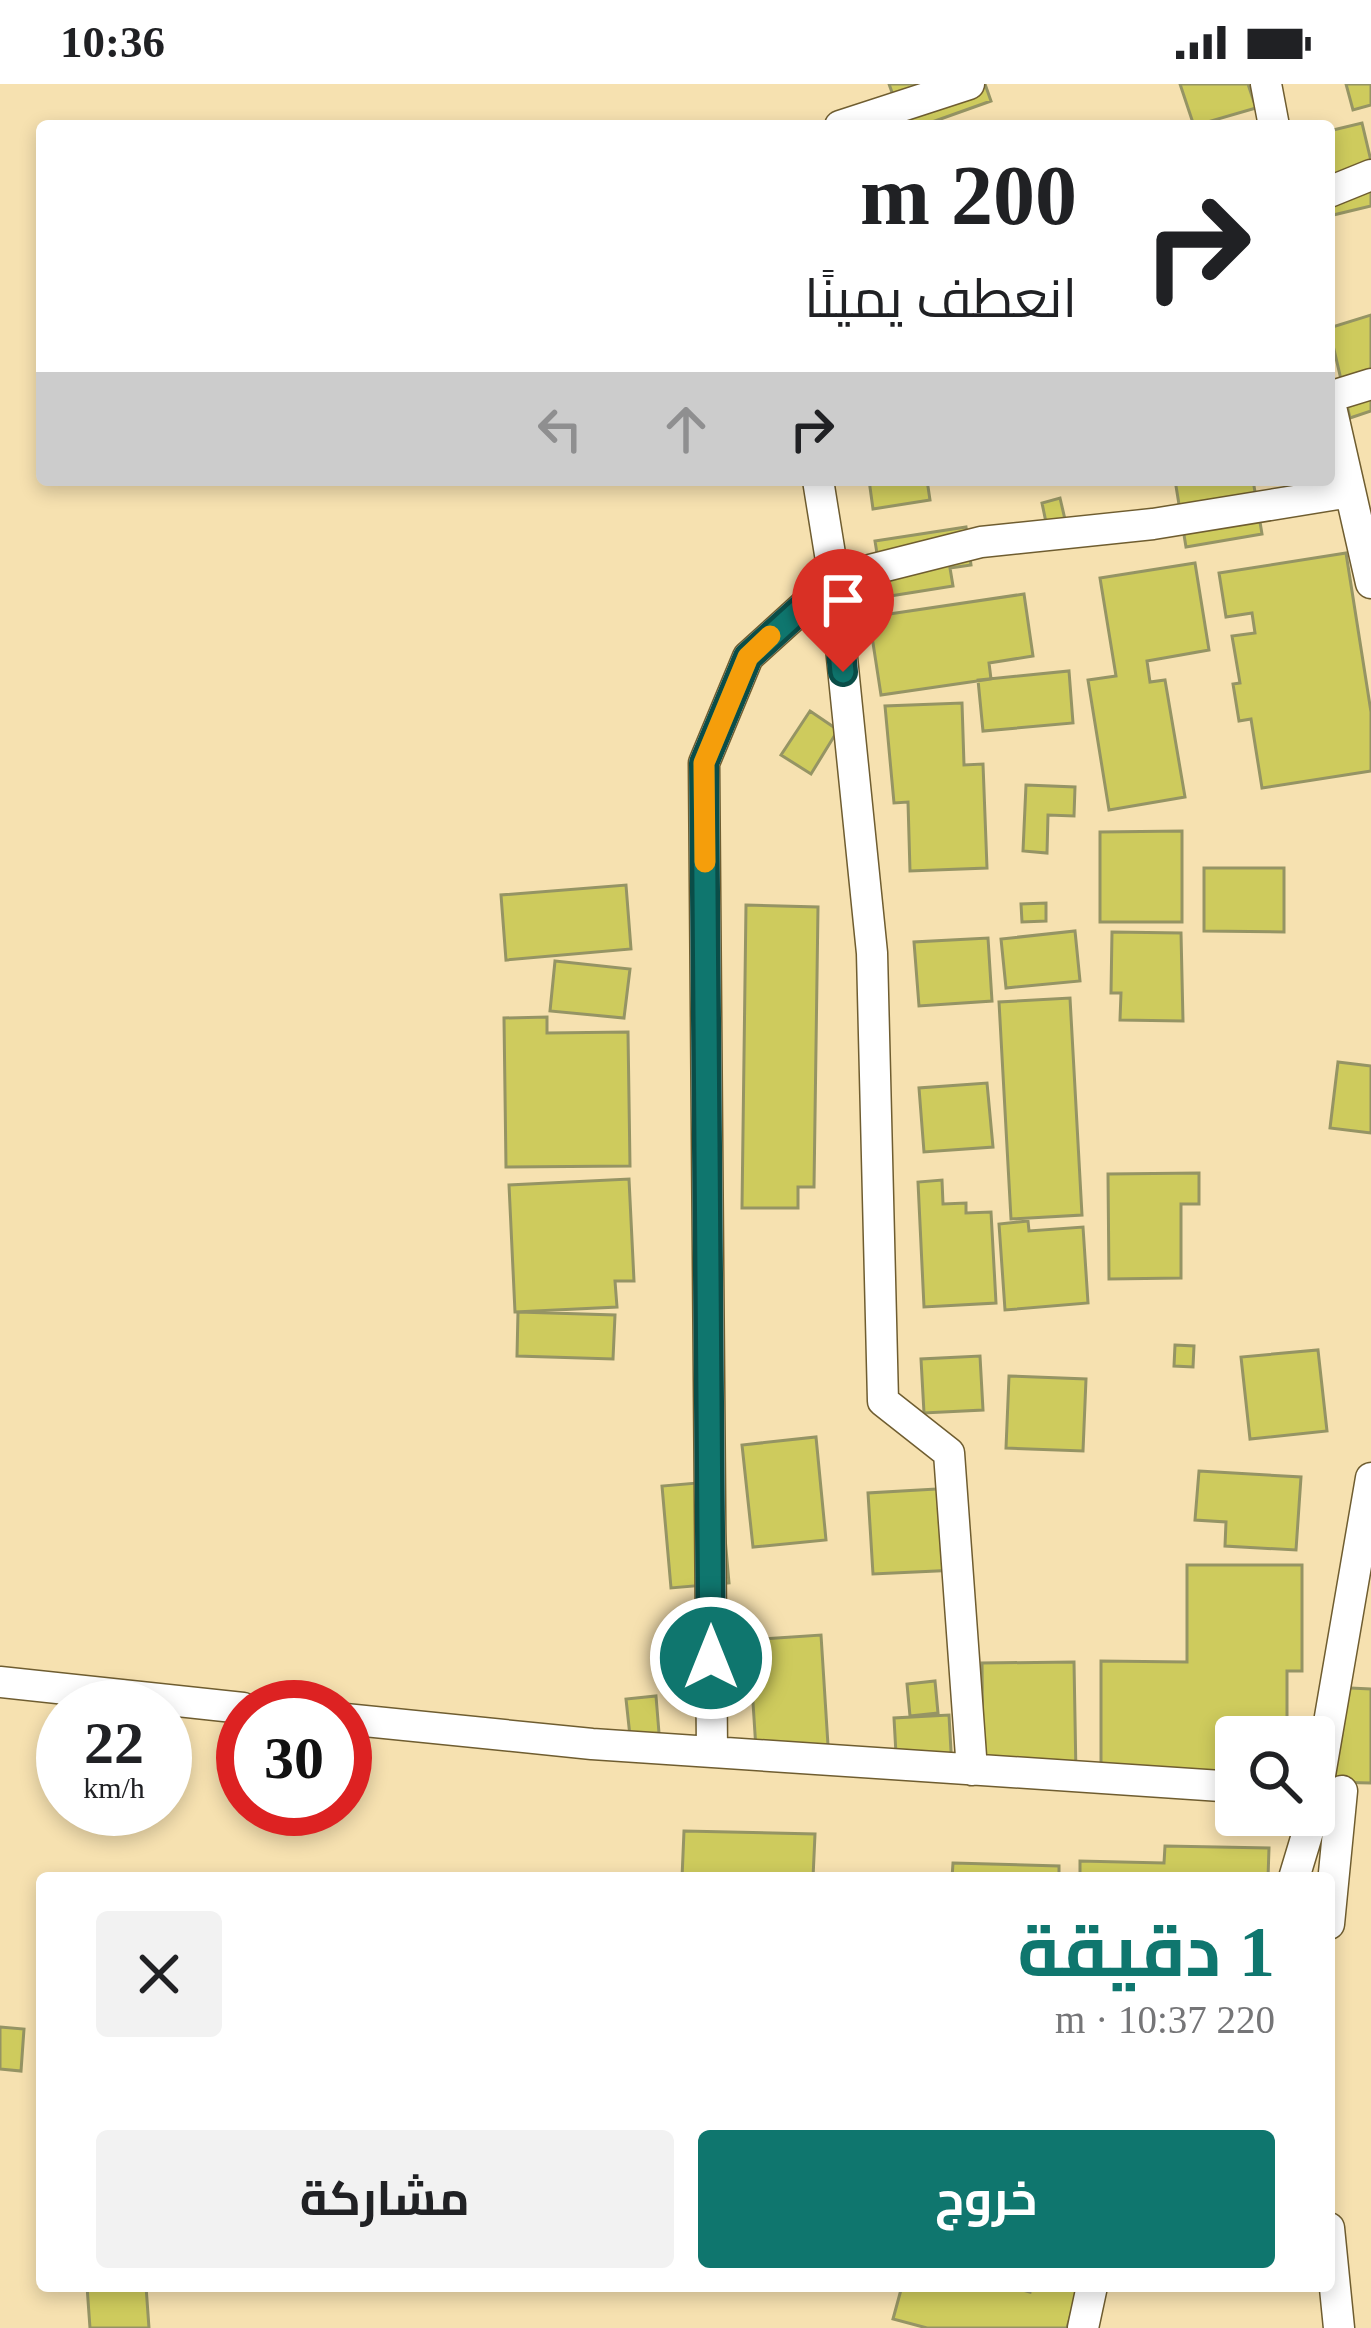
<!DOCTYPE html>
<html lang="ar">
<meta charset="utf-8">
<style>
:root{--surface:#fff;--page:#f2f2f2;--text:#202124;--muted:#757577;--accent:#0f766e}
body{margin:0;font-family:"Times New Roman",Cairo,serif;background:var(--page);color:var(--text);direction:rtl;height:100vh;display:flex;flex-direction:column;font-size:45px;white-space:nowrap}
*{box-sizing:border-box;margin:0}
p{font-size:39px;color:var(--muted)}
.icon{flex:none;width:66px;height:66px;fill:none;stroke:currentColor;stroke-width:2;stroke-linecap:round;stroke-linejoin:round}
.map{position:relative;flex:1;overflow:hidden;direction:ltr}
.sheet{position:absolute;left:36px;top:1788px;width:1299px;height:420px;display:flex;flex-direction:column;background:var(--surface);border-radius:12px;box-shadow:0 6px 18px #0003;direction:rtl}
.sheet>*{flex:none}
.banner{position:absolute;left:36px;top:36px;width:1299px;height:366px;border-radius:12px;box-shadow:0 6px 18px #0003;direction:rtl;background:#fff;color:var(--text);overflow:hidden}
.controls{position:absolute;left:1215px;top:1632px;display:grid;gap:24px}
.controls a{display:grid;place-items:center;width:120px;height:120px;border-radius:12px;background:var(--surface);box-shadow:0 6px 18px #0003;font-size:60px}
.speed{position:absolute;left:36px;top:1596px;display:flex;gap:24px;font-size:60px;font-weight:700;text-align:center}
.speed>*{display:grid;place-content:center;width:156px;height:156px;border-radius:50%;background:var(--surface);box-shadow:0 6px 18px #0003;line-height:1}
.speed small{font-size:30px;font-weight:400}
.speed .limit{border:18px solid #d22;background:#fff;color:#111}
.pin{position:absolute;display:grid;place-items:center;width:102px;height:102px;color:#fff;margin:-123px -51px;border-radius:50% 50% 50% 0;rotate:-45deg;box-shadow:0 0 12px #0007}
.pin .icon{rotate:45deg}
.me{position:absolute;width:132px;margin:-66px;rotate:0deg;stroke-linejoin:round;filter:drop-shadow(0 0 9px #0008)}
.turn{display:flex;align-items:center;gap:42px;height:252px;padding:0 60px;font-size:54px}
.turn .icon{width:156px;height:156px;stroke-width:2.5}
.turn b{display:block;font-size:84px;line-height:102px}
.lanes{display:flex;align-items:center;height:114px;padding:0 60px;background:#0003;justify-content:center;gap:60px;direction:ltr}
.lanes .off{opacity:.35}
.round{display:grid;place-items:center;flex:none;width:126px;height:126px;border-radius:12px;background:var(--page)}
.overview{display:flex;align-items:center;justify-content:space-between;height:204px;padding:0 60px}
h1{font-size:72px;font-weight:700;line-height:90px;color:var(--accent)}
.primary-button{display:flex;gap:24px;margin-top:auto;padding:24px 60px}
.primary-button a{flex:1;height:138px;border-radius:12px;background:var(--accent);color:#fff;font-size:48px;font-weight:700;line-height:138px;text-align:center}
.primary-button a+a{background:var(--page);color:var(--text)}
.status{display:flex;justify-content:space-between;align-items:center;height:84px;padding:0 60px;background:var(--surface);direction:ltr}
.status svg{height:33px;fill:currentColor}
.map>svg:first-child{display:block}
.building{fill:#cecb5d;stroke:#959464;stroke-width:3}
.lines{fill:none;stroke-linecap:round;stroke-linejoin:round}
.minor-casing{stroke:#6f5d30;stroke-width:33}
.minor{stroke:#fff;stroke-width:30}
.route-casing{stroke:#0a4d48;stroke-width:30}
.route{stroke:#0f766e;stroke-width:21}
.slow{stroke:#f59e0b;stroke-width:21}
</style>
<div class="status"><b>10:36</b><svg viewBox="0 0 49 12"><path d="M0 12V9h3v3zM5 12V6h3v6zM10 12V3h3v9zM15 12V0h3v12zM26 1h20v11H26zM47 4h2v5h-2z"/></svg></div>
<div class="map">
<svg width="1371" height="2244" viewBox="0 0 1371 2244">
<rect width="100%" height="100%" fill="#f6e1b0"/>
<path class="building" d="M889,0H985L991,17L921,42H904Z
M1180,0H1248L1256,24L1194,42Z
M1346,0H1371V21L1353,26Z
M1362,39L1371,77V122L1329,132V47Z
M1371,231V327L1350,334L1329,244Z
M869,396H927L930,416L873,425Z
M1175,396H1253L1262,450L1186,463Z
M1060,414L1067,444L1048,448L1042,419Z
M966,443L971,481L950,484L953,502L884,513L875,457Z
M1346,469L1371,628V687L1262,704L1251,635L1239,637L1233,600L1240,599L1232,552L1255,549L1252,529L1226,533L1219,489Z
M1195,479L1209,566L1147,577L1150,598L1165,596L1185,713L1109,726L1088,596L1116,592L1100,494Z
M1024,510L1033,572L989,579L991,595L881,611L869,533Z
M1069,587L1073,639L983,647L978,596Z
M962,619L964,681L983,680L987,784L910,787L908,718L894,719L885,622Z
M810,627L838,646L811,690L781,671Z
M1026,701L1075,703L1074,732L1048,731L1047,769L1023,767Z
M1182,747V838H1100V748Z
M1204,784H1284V848L1204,847Z
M626,801L631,865L506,876L501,811Z
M1046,819V837L1022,838L1021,820Z
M746,821L818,823L814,1103H798V1124H742Z
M1075,847L1080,897L1006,904L1001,855Z
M1112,848L1181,849L1183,937L1120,936L1121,909H1111Z
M988,854L992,917L919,922L914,858Z
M555,877L630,885L624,934L550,927Z
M1070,914L1082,1131L1011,1135L999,918Z
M547,933V949L628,948L630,1082L506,1083L504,934Z
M1338,978L1371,982V1049L1330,1044Z
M987,999L993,1063L924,1068L919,1004Z
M1199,1089V1120H1181V1194L1109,1195L1108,1090Z
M629,1095L634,1197H615L617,1223L515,1228L509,1101Z
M942,1096L943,1120L966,1119V1129L991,1128L996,1219L924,1223L918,1098Z
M1028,1137L1029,1147L1083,1143L1088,1219L1005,1226L999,1140Z
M518,1228L615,1231L613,1275L517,1272Z
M1175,1261L1194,1262L1193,1283L1174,1282Z
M1318,1266L1327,1347L1250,1355L1241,1273Z
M980,1272L983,1326L924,1329L921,1275Z
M1009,1292L1086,1295L1083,1367L1006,1364Z
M816,1353L826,1456L753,1463L742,1361Z
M1199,1387L1301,1393L1296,1466L1225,1462L1226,1438L1195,1436Z
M720,1397L729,1499L671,1504L662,1402Z
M953,1404L957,1486L873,1490L868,1409Z
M1187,1481H1302V1587H1287V1653H1236V1697H1101V1577L1187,1578Z
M821,1551L829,1677L757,1681L749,1556Z
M1074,1578L1076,1691L983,1692L982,1579Z
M935,1597L938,1629L910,1632L907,1600Z
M1330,1603L1371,1605V1699L1326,1698Z
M656,1612L659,1649L630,1652L626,1615Z
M949,1631L952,1685L897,1688L894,1634Z
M684,1747L815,1750L813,1794H682Z
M1165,1762L1269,1764L1268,1794H1080V1777L1164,1779Z
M953,1779L1059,1782V1794H952Z
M0,1943L24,1945L21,1987L0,1985Z
M87,2202H146L149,2244H90Z
M902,2202H1008L1030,2208L1031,2202H1079L1067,2244H927L893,2235Z"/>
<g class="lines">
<defs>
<path id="minor" d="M1266,0L1274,42
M840,42L969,0
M1329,108L1371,91
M1329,313L1371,300
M1329,314L1371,499
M818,396L834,495L872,869L883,1317L949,1369L972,1686
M0,1598L243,1624
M345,1635L592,1660L1236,1703
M712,1668L704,679L748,573L834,495L981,458L1153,440L1350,408
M1314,1726L1371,1394
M1294,1794L1313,1731
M1329,1840L1342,1707
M1329,2144L1339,2244
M1083,2244L1092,2202"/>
</defs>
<use href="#minor" class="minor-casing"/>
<use href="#minor" class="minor"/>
</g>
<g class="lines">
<defs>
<path id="route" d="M711,1574L704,679L748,573L834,495L843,588"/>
</defs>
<use href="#route" class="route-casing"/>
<use href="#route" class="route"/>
<path class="slow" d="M705,778L704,679L748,573L770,552"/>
</g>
</svg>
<div class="controls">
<a><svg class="icon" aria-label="search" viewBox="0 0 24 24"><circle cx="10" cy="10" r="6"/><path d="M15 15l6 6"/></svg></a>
</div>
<div class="speed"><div>22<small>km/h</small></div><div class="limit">30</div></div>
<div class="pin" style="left:843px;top:588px;background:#d93025"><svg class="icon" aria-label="arrive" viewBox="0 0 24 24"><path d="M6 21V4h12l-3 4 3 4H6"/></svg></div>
<svg class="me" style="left:711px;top:1574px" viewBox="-20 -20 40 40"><circle r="17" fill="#0f766e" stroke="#fff" stroke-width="3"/><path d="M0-11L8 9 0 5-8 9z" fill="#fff"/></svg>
<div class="banner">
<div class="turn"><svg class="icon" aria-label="right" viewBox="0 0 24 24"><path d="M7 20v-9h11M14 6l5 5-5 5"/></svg><div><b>200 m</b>انعطف يمينًا</div></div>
<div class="lanes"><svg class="icon off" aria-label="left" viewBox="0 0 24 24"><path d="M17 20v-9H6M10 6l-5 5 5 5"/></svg><svg class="icon off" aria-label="ahead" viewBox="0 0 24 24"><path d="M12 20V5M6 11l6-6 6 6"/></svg><svg class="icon" aria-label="right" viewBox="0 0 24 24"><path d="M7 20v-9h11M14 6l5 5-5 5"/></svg></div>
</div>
<section class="sheet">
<div class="overview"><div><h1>1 دقيقة</h1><p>220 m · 10:37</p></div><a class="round"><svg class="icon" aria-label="close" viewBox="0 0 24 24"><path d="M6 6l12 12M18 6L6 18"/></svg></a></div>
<div class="primary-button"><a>خروج</a><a>مشاركة</a></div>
</section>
</div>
